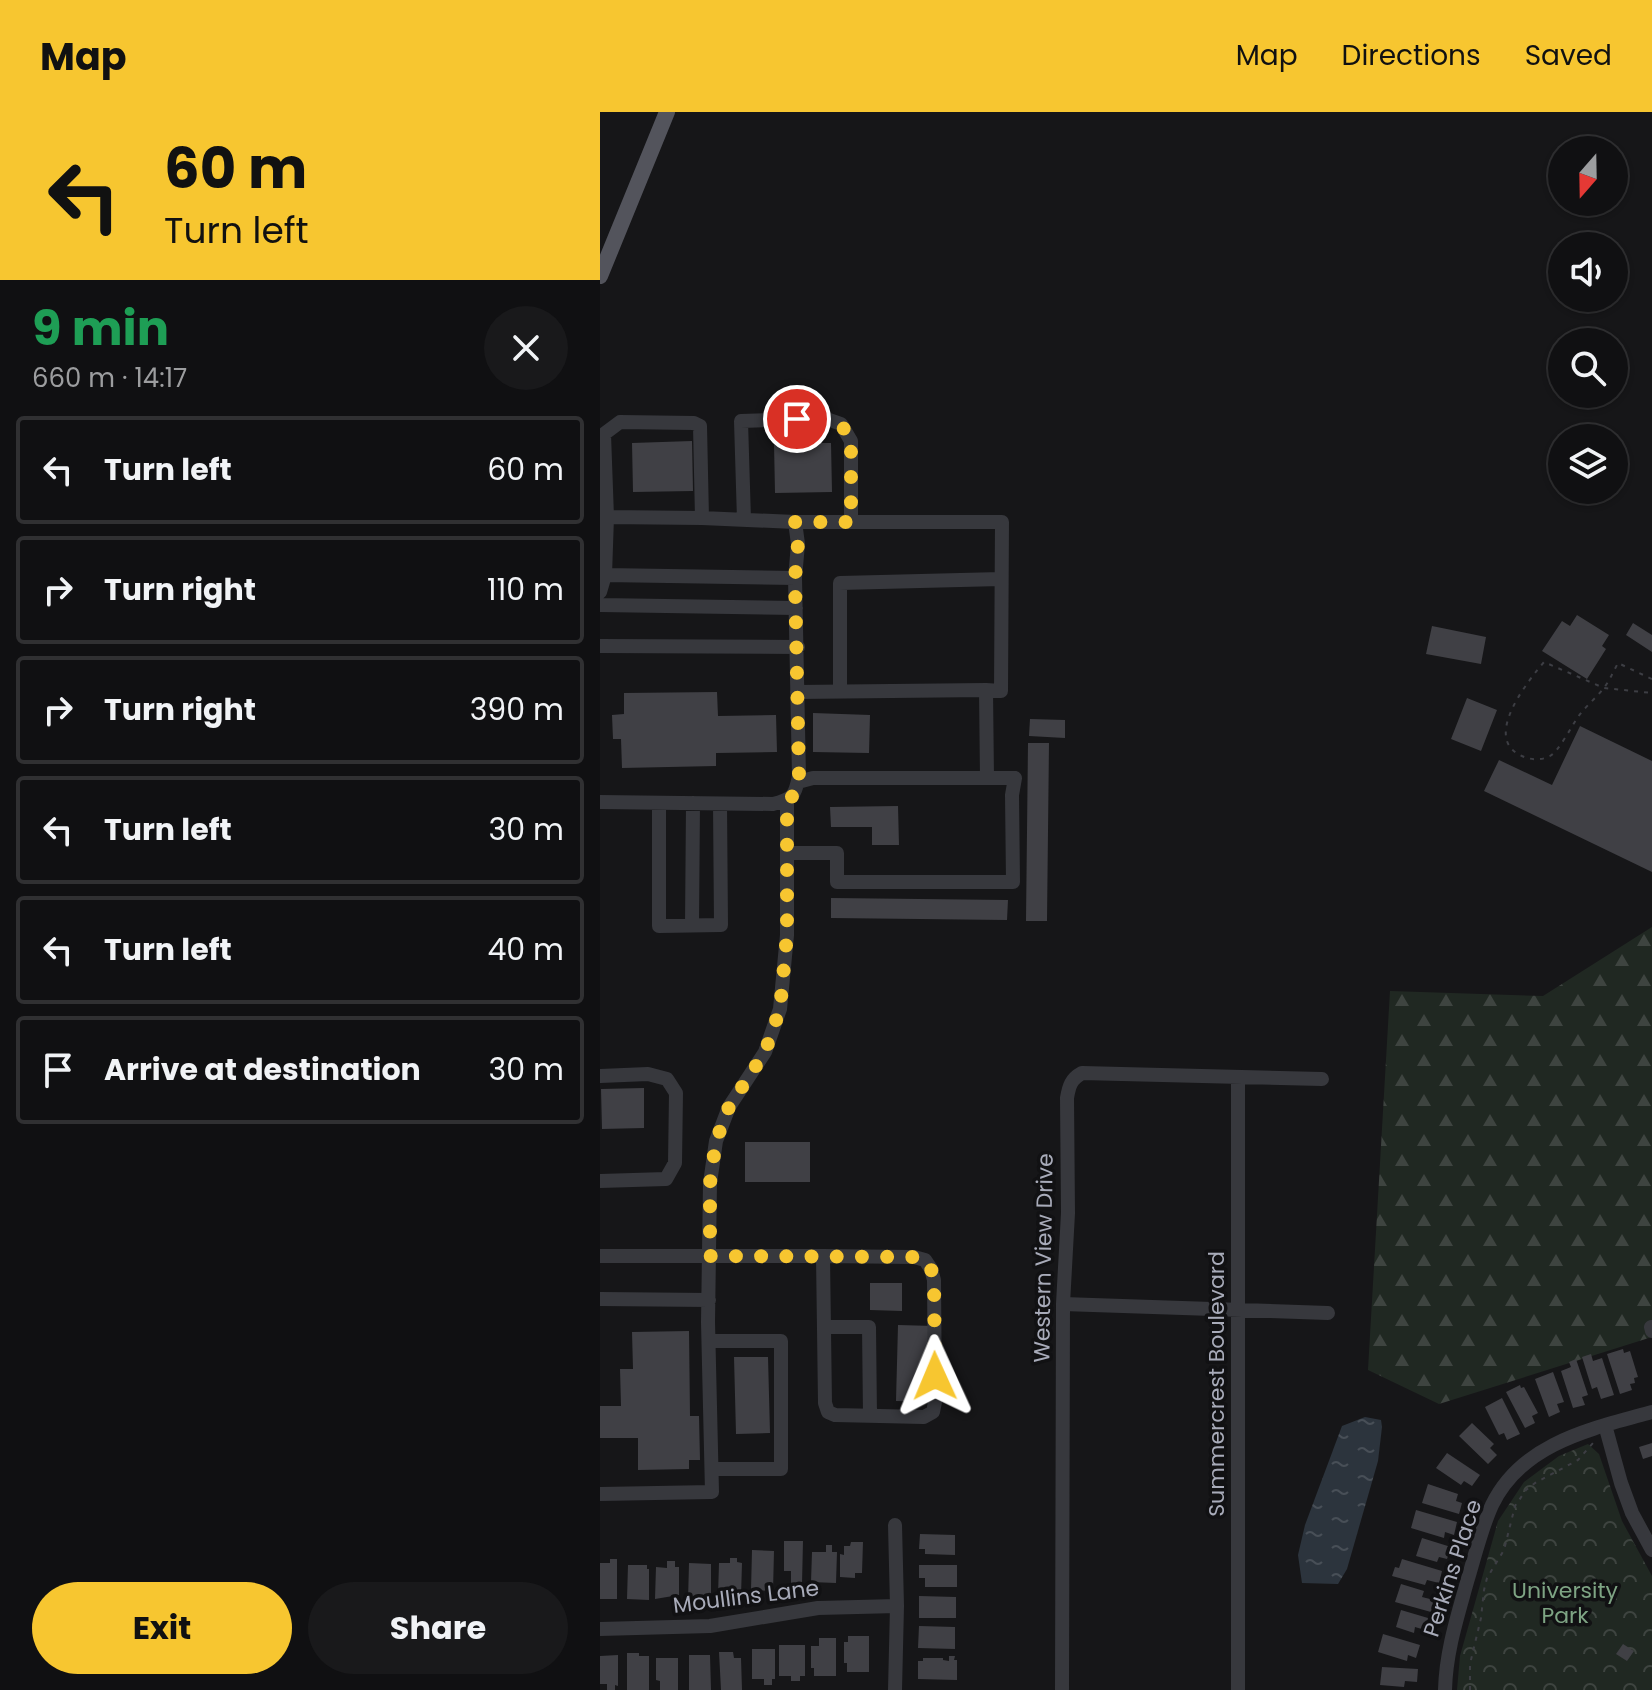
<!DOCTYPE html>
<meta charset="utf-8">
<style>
:root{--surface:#101012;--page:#19191b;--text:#f1f3f6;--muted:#9c9d9f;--line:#303032;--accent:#f7c630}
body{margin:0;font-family:Poppins,sans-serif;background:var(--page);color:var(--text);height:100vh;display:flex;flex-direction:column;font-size:30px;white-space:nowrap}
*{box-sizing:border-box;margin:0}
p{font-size:26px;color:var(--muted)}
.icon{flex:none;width:44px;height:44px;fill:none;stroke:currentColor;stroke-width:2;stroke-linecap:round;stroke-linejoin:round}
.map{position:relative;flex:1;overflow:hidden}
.sheet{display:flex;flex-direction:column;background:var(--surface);width:600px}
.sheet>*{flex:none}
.hud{background:#f7c630;color:#111;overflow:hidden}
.needle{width:52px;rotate:200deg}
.controls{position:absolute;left:948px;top:24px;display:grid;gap:16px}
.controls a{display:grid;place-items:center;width:80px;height:80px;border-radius:50%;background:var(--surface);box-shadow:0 2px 6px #0004,0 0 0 2px var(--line);font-size:40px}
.pin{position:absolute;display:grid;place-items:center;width:68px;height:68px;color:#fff;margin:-34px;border:4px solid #fff;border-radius:50%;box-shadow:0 2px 8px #0007}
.me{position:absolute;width:88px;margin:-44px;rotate:359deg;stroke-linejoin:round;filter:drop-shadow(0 0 6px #0008)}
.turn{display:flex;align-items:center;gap:28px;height:168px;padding:0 32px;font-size:36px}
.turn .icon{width:104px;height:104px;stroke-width:2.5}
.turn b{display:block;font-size:56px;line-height:68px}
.round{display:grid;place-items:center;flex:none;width:84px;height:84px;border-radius:42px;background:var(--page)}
.overview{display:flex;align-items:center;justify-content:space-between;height:136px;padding:0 32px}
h1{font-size:48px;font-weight:700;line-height:60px;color:#1e9e55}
.cta{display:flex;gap:16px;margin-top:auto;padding:16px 32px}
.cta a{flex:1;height:92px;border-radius:48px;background:var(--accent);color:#111;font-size:32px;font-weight:700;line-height:92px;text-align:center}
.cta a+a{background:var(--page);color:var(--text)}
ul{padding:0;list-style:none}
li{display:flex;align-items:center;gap:24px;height:108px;margin:0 16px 12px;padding:0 16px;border:4px solid var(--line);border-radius:8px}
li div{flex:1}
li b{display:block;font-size:30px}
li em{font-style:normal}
header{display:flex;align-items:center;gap:48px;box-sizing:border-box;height:112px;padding:0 40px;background:var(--accent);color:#111}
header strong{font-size:38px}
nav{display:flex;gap:44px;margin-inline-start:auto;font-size:28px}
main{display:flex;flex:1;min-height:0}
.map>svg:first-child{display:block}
.forest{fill:url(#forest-firs)}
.park{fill:url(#park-crowns)}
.water{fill:url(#water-ripples)}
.building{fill:#404045}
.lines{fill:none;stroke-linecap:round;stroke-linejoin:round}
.path{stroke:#3d3e44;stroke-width:2;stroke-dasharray:4 6;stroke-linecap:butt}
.minor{stroke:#37383d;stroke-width:14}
.major{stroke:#53545c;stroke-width:16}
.route{stroke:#f7c630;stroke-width:14;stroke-dasharray:0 25.2}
.labels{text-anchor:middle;stroke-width:7;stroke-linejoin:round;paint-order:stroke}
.street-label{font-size:22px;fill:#a8abb9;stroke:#111113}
.park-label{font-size:22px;fill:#7ea484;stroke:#111113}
</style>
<header>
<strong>Map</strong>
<nav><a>Map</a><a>Directions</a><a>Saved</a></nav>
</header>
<main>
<section class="sheet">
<div class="hud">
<div class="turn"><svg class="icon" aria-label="left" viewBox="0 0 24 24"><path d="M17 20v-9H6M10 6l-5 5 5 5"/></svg><div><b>60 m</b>Turn left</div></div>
</div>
<div class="overview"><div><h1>9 min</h1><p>660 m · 14:17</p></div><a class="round"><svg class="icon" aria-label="close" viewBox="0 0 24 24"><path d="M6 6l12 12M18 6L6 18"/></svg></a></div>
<ul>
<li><svg class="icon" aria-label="left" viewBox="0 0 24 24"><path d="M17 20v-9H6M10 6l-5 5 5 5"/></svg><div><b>Turn left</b></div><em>60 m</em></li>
<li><svg class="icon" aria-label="right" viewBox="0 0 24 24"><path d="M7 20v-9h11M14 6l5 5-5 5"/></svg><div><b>Turn right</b></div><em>110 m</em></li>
<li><svg class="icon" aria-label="right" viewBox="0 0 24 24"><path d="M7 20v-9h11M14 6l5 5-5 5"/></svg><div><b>Turn right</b></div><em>390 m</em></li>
<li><svg class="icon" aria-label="left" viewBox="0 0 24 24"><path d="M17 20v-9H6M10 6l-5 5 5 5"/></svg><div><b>Turn left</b></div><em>30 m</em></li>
<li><svg class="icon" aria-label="left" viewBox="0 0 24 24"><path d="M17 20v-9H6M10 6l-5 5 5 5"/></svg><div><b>Turn left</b></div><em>40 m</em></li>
<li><svg class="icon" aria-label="arrive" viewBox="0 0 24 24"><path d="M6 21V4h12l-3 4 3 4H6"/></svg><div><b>Arrive at destination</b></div><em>30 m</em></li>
</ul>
<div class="cta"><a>Exit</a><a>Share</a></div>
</section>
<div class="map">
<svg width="1052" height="1578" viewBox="0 0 1052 1578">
<defs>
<pattern id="forest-firs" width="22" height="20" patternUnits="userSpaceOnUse" patternTransform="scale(2)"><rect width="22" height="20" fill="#202822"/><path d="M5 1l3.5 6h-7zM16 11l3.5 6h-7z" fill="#3e4440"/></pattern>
<pattern id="park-crowns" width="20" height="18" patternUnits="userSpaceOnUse" patternTransform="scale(2)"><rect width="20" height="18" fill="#202822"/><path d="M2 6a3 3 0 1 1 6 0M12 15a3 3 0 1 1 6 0" fill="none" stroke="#3e4440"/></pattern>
<pattern id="water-ripples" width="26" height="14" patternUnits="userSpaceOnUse" patternTransform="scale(2)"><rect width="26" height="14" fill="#2c343d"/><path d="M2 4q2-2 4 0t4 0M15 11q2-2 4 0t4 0" fill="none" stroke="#484f57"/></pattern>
</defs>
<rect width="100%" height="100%" fill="#161618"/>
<path class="forest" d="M1052,815V1225L839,1292L768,1258L790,879L943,884Z"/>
<path class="park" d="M988,1332L999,1342L1022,1409L1052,1464V1578H857L860,1544L898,1409L924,1370L959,1344Z"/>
<path class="water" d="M765,1305L781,1308L782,1315L778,1349L747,1457L738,1472L702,1471L698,1443L705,1413L742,1314Z"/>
<path class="building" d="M92,329L93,379L33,380L32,331Z
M174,331H231L232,380L175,381Z
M977,503L1009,523L1002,534L1006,537L987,567L942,539L962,509L970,514Z
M1033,511L1052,523V540L1026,523Z
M832,514L886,525L881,552L826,542Z
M117,580L118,604L176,603L177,640L116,641V654L22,656L21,627H13L12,603L24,602V581Z
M867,586L897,598L881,639L851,627Z
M213,601L270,603L269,641L213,640Z
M430,607L465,608V626L429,624Z
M980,614L1052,649V760L884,679L899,648L952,673Z
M428,631H449L447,809H426Z
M298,694L299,733H272V715H231L230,695Z
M231,786L408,788L407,808L231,806Z
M44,976V1016L2,1017L1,977Z
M145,1030H210V1070H145Z
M270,1171H302V1199L270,1198Z
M298,1213L334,1214L331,1290L296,1289Z
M89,1219L90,1304H99L100,1348H89V1357L38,1358V1326H0V1294H21L20,1257H33L32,1220Z
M1023,1237L1024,1241L1030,1239L1038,1265L1034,1266L1035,1271L1030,1272L1032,1278L1020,1282L1007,1242Z
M991,1242L993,1249L1002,1246L1014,1283L1001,1287L997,1275L992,1277L982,1245Z
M134,1245H168L170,1321L136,1322Z
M976,1247L988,1283L982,1285L985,1293L973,1296L961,1259L971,1255L969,1250Z
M953,1260L964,1290L957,1292L960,1300L949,1305L935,1267Z
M920,1273L921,1276L924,1275L938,1301L932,1304L935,1311L925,1316L906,1280Z
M902,1286L920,1322L907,1328L904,1321L899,1323L885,1295Z
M872,1311L894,1332L890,1336L897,1343L888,1352L859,1324Z
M1052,1331V1344L1043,1347L1039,1335Z
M847,1341L880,1363L872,1374L864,1369L861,1373L836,1356Z
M828,1372L858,1382L856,1389L862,1391L859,1402L822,1391Z
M816,1398L857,1410L854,1423L845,1420L844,1426L811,1416Z
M320,1422L355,1423V1443L325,1442V1437H319Z
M822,1426L851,1435L847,1447L839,1445L837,1450L816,1444Z
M184,1429H203L202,1472H191V1459H184Z
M251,1430H263L262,1461H255V1466L240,1465V1442L244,1443V1434H250Z
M226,1433H232V1440H237L236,1471L211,1470L212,1440H226Z
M152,1438L174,1439L173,1479L151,1478Z
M130,1446H137V1450L142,1451L141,1484H118L119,1451H130Z
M10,1447H17V1487H0V1451H10Z
M802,1447L842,1459L839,1471L827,1468L825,1473L792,1464L795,1455L799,1456Z
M67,1449H75V1455H79V1483L55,1487L56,1455L67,1456Z
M89,1451L111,1452V1484H100V1490L88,1489Z
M28,1453H47V1457H49V1488L27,1487Z
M319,1453H357V1475H325V1466H319Z
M801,1472L824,1479L822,1485L834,1488L831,1500L795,1490Z
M319,1484L356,1485V1506H319Z
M801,1498L828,1506L825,1518L815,1515L814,1521L796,1515Z
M319,1514L355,1515V1537L318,1536Z
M783,1522L820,1533L816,1546L808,1543L807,1549L778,1540Z
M248,1524H269V1560H247V1551H244V1530H248Z
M219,1526H236V1564H214V1556H211V1534H219Z
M1023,1532L1034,1539L1027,1549L1016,1542Z
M179,1533H205V1564H200V1569H191V1564H179Z
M152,1537H175V1567H172V1573H164V1567H152Z
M119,1540H133L134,1546H141L142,1578H121Z
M27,1541H39V1544H49V1578H27Z
M18,1543V1574L15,1573V1578H7V1572H0V1544Z
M89,1543H110L111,1578H89Z
M349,1544H355L354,1548H357V1568L318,1567V1549H323V1546H343V1548L349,1549Z
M56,1546H78V1578H60V1569L56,1568Z
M782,1555L818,1557L817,1570L805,1569L804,1575L780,1573Z"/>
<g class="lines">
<path class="path" d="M1052,567L1018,551C1013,560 1009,570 1003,577C995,587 985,595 978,605C971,615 959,639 950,644C941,649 929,648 920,643C883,625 928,569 944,550L1004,576L1052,581
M870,1578V1552L881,1506L884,1478L887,1466L904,1438L915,1394L926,1378L935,1371L978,1348L993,1331"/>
<path class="minor" d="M0,403L7,405L102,406L195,410L198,432L195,466L199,664C195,684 193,687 173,692L0,690
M144,408L141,309L224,306L241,312L251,329V410
M195,410H402L401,579L386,578
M5,463L195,466
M0,480L5,463L7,405L4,322L20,310L94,311L100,314L102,406
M0,493L196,496
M0,534L198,535
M197,580L386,578L387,666
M240,580V471L401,467
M59,691V814L121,813L120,692
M187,741H237V770H413L412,683L415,666H213L198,670
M92,813L93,691
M0,964L48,962L67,967L76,981L75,1051L66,1067L0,1069
M0,1144H223L225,1291L228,1300L235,1303L324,1305L333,1300L335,1290L334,1168L331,1157L325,1148L314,1145L223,1144
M0,1187L109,1188
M463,1192L728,1201
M224,1215H269L270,1304
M1051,1215L1052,1219
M109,1229H181V1357H112
M1005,1313L1021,1371L1032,1401L1052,1438
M0,1382L112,1380L108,1210L110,1071L116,1029L129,995L165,940L180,897L187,823V689
M0,1517L110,1514L218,1496L297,1494
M295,1578L297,1494L295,1413
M462,1578L463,1192L468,1101L467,986C469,974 471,967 482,961L722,967
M638,1578V966
M845,1578C846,1540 857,1506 867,1470C875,1444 881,1417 892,1393C922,1331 991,1317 1052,1300"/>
<path class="major" d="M0,164L67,0"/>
</g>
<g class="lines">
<path class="route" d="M197,307L224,306L241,312L251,329V410H195L198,432L195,466L199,664L196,681L187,689V823L180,897L165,940L129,995L116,1029L110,1071V1144L314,1145L325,1148L331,1157L334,1168L335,1264"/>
</g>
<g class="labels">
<g class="street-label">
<text transform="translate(443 1146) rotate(-89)" y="8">Western View Drive</text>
<text transform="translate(616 1272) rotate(-90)" y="8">Summercrest Boulevard</text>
<text transform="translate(852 1456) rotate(-72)" y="8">Perkins Place</text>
<text transform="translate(146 1484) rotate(-7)" y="8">Moullins Lane</text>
</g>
<g class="park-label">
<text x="965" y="1486">University<tspan x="965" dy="25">Park</tspan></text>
</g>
</g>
</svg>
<div class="controls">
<a><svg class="needle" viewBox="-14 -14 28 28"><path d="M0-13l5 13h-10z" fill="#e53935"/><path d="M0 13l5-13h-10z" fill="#9c9d9f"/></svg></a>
<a><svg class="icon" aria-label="sound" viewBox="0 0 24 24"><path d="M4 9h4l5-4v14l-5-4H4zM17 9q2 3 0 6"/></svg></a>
<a><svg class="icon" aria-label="search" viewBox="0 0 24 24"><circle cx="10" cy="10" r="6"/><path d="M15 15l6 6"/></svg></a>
<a><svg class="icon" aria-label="layers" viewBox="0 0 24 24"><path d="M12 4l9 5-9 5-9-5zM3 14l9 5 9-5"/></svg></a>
</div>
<div class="pin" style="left:197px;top:307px;background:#d93025"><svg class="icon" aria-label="arrive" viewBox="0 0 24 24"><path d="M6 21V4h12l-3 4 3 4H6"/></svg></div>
<svg class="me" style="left:335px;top:1264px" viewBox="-20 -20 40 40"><path d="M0-17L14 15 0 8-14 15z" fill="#f7c630" stroke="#fff" stroke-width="4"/></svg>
</div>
</main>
